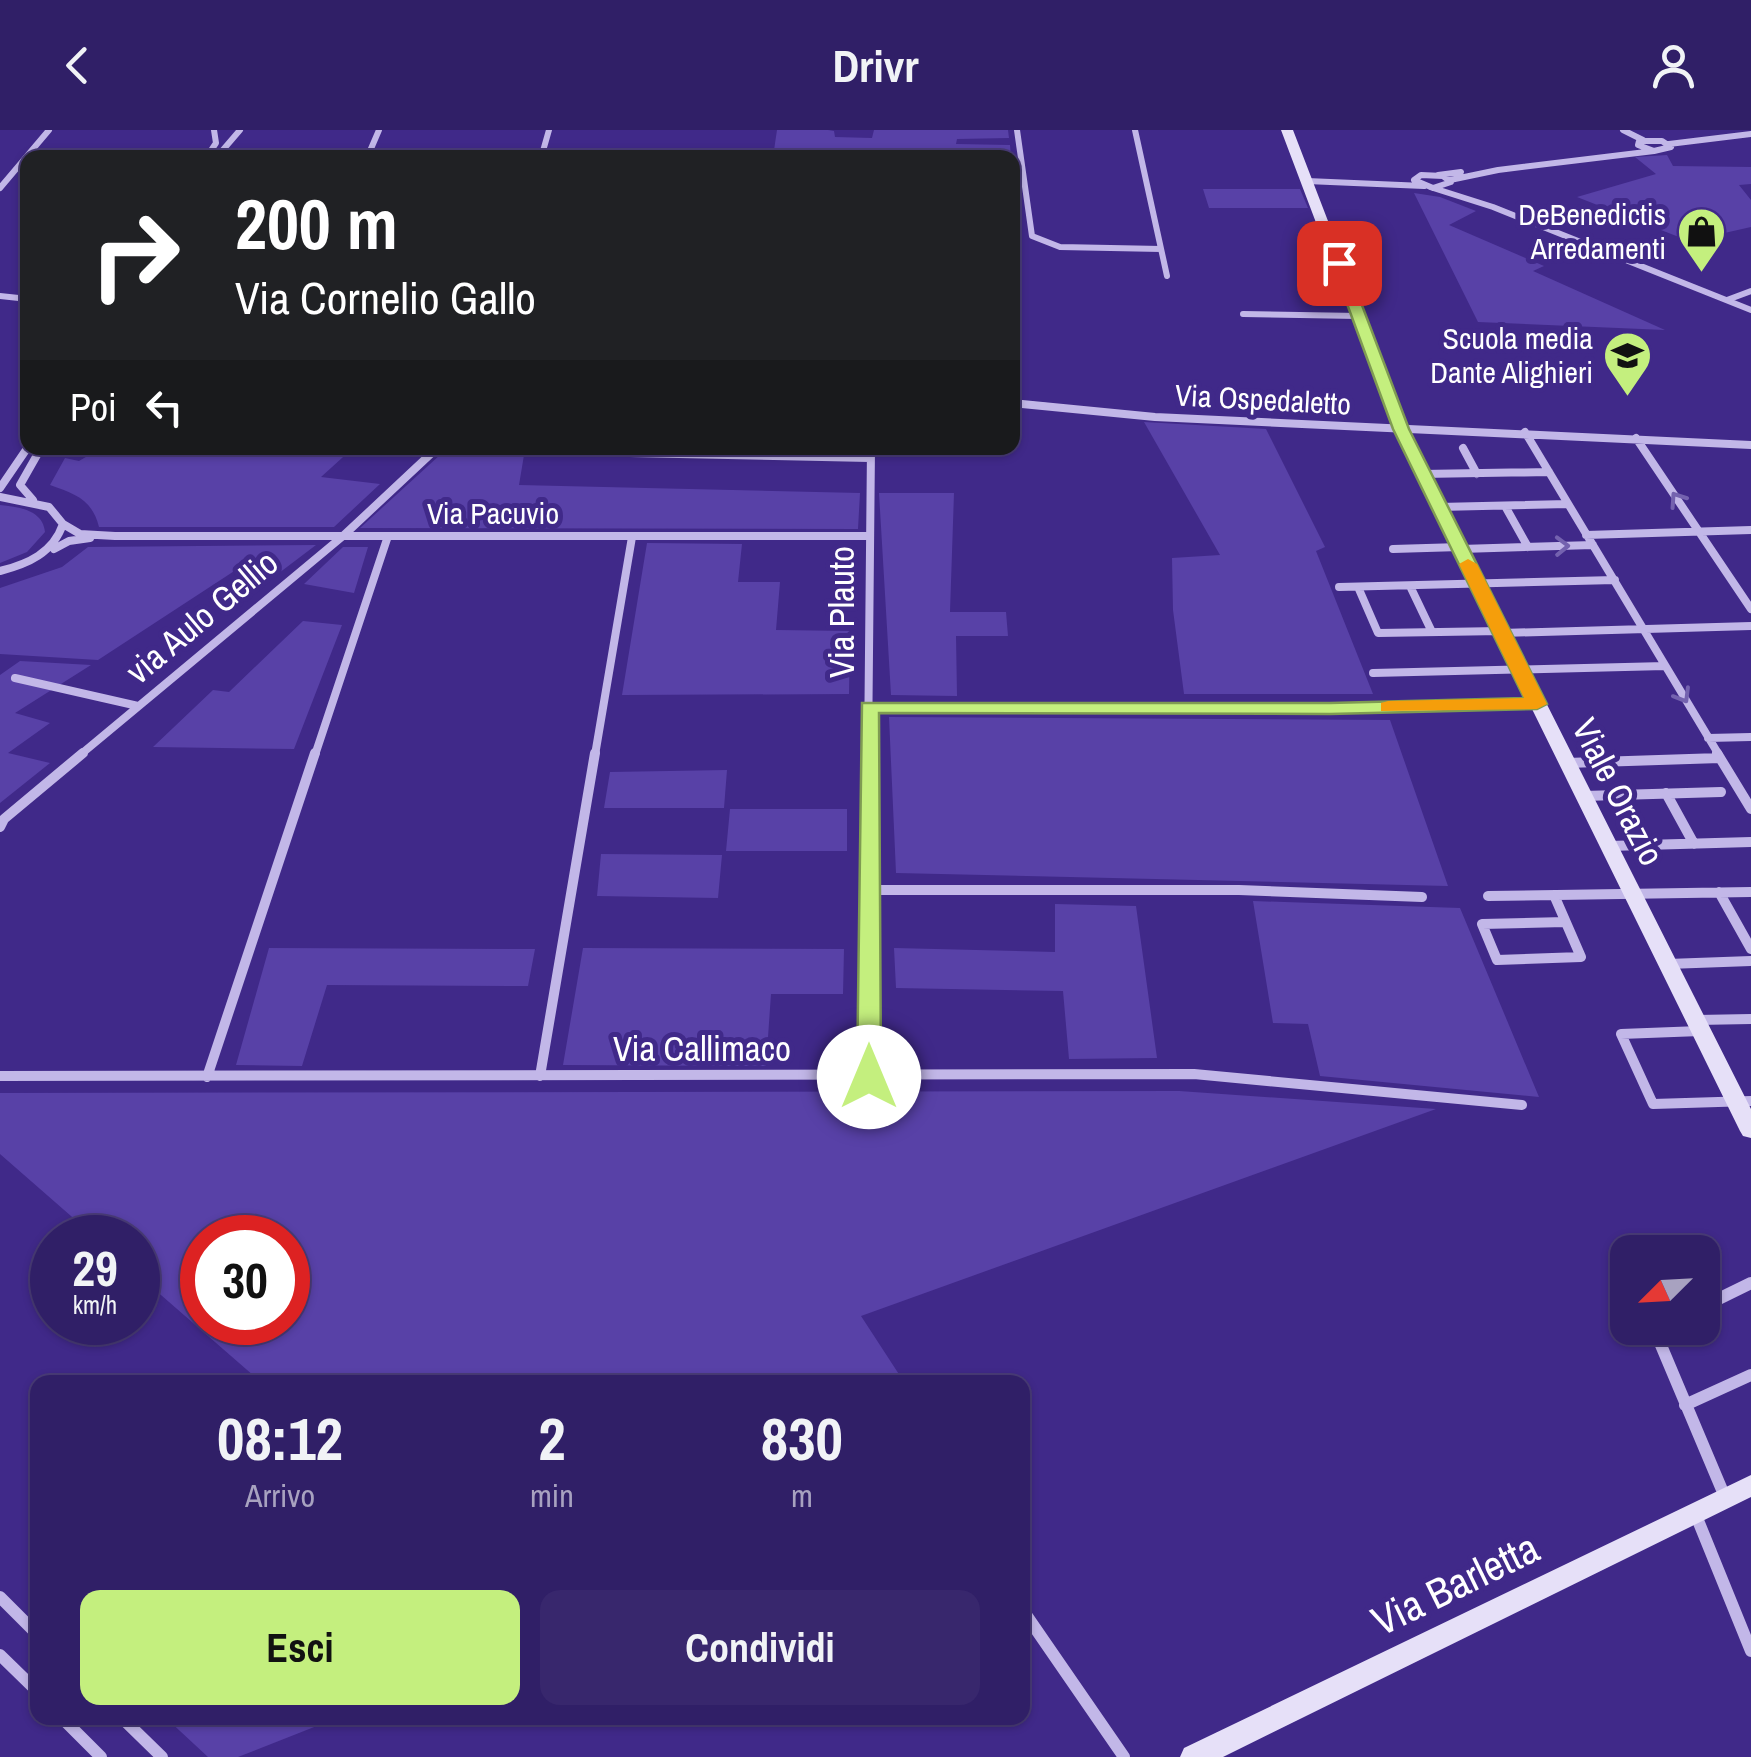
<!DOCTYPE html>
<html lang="it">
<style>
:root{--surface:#301f67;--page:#38276d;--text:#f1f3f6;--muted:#a8a2c0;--line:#4b3d7b;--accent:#c4ef7e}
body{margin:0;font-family:"Archivo Narrow",sans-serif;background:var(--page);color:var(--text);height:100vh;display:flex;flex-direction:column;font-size:38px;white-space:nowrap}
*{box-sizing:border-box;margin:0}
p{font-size:32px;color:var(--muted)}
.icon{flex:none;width:55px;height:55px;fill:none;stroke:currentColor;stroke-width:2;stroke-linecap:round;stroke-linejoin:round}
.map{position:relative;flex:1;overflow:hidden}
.sheet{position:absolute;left:30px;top:1245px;width:1000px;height:350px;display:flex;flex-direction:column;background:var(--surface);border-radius:20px;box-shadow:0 2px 8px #0004,0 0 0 2px var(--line)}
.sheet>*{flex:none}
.guide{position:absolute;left:20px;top:20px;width:1000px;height:305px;border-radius:20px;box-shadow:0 2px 8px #0004,0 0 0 2px var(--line);background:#202124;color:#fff;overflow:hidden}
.needle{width:65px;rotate:246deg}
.fabs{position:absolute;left:1610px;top:1105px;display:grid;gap:20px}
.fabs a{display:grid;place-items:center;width:110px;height:110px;border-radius:20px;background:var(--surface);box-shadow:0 2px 8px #0004,0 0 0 2px var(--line);font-size:50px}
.speed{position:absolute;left:30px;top:1085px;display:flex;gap:20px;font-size:50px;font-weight:700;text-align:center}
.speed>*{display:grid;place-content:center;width:130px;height:130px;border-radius:50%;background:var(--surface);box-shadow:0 2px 8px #0004,0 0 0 2px var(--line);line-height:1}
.speed small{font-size:25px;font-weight:400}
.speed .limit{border:15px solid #d22;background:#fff;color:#111}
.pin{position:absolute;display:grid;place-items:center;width:85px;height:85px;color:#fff;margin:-42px;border-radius:20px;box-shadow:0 5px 15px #0006}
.me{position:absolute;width:110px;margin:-55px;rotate:0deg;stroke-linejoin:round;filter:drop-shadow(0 0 8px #0008)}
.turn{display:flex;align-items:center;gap:35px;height:210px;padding:0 50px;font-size:45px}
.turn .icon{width:130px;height:130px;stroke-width:2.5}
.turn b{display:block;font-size:70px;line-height:85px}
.then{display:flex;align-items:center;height:95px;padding:0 50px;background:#0003;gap:20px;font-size:38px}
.eta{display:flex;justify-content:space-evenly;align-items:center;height:170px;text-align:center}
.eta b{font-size:60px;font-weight:800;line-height:70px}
.button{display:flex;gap:20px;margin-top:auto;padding:20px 50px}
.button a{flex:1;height:115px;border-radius:20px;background:var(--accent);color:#111;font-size:40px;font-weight:800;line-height:115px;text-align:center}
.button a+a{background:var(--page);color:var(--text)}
header{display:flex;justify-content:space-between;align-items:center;height:130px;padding:0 50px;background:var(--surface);font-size:45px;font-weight:800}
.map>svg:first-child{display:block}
.green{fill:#5841a7;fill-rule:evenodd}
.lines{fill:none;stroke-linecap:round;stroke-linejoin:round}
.street-far3{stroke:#c2b7e8;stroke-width:6}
.street-far2{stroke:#c2b7e8;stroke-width:8}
.street-far1{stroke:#c2b7e8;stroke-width:10}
.street{stroke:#c2b7e8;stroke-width:12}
.secondary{fill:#e6e0f8;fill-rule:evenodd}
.oneway{stroke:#7462af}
.route{fill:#c4ef7e;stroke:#7f9b52;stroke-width:2.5}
.slow{fill:#f59e0b}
.labels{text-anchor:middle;stroke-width:10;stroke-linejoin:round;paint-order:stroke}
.far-poi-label{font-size:30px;fill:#fff;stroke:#402989;text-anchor:end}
.far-street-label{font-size:30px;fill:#fff;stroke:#402989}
.street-label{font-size:35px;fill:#fff;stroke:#402989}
.near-street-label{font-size:42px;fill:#fff;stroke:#402989}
</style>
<header><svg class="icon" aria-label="back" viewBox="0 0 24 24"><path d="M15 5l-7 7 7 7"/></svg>Drivr<svg class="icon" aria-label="person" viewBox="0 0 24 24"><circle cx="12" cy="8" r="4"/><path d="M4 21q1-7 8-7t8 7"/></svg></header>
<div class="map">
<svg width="1751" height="1627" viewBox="0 0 1751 1627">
<rect width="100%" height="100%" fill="#402989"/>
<path class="green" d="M777,0H828L834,1L835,7L872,8L874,0H1008L1009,8L957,9L956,14L1010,15L1011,27H773Z
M1667,25L1673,36L1751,37V54L1739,55L1751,70V97L1689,111L1577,67L1656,44L1635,27Z
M1203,59H1300L1308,78H1209Z
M1414,63L1440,67L1476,81L1449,95L1544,136L1533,141L1665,200L1478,192Z
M1144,292L1266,299L1325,417L1316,421L1373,564H1184L1173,480L1172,428L1220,425Z
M101,318H353L321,347L380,354L334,397H99C92,369 75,364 50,355L65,328L79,331Z
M441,324L524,325L519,355L860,363L858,399L360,398Z
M879,363H954L950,482H1006L1008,506H956L957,566L891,565Z
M0,375C19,377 43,380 45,402L27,422L0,433Z
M647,413L742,414L738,452H780L776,500L850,501L849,564L622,565Z
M316,415L279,443L245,434L98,530L0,524V458L62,437L88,417Z
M343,417H368L354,463L304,454Z
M303,491L342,495L294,619L153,617L213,560L229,562Z
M20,531L91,535L15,583L50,593L8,623L50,633L0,673V545Z
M889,587L1390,590L1448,756L896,743Z
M727,640L724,678H604L610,642Z
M730,679H847V721H726Z
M601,724L722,725L718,768L597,766Z
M1253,771L1460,778L1539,967L1320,946L1308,894L1273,893Z
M1055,774L1136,776L1157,928L1069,929L1063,861L896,858L894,818L1055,822Z
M269,818L535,819L528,856L327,855L302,936L236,935Z
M583,818L844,819L843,864H771L766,936L563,935Z
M1179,961L1436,979L861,1186L904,1252H261L138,1145V1108L95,1107L0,1024V963ZM202,1108H288V1192H202Z
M166,1588H337L238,1627H208Z"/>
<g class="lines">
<path class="street-far3" d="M1017,0L1032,106L1060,117L1161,119
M1135,0L1167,146
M1623,0L1643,10
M1639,11H1662L1671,17L1654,21L1638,15Z
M1669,14L1751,4
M206,28L216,13L214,0
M216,28L240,0
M367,28L379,0
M541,28L549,0
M1421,45L1443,46L1451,52L1433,58L1414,50Z
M1438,45L1461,42
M1450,50L1498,40L1654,21
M1307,51L1424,56
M1430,57L1493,77L1751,180
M0,58L49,0
M0,166L28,169
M1727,170L1751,161
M1243,184L1359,186
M1012,273L1047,276"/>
<path class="street-far2" d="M1022,274L1155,287L1751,315
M1525,302L1719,625
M1636,308L1751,479
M1463,318L1477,344
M435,319L870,328
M1422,344L1549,342
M0,358L28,317
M0,367L49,377L63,394C53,423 28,434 0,441
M33,370L20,355L41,318
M1505,376L1528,417
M1439,377L1568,374
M63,394L80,404L115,406H870
M1586,405L1751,400
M54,419L69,411L90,408
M1393,419L1460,417
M1461,419L1593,415
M1410,456L1432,502
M1339,457L1615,450
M1358,457L1378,503L1501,501
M1502,503L1751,496
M1373,543L1665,536
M15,548L138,576
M870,577L1330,579L1537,574
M1708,608L1751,607
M80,625L343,406L437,318
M315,625L388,406
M595,625L632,407
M868,625L871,318"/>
<path class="street-far1" d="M868,623L869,947
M1717,623L1751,679
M1567,633L1720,628
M1666,663L1694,714
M1584,666L1721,662
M0,697L4,689L83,623
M1609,716L1751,712
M870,760H1239L1422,767
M1719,762L1751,819
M1554,765L1581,827L1497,830L1482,794L1565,792
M1488,766L1751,762
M1668,834L1751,831
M1697,890L1751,889
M1700,901L1621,904L1653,974L1751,971
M0,946L1194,944L1522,975
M540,946L595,623
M207,947L315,623"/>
<path class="street" d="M1702,1177L1751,1153
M1661,1198L1655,1201L1725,1367
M1685,1275L1751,1245
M1695,1383L1751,1521
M0,1467L38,1505
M1022,1479L1124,1627
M0,1525L38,1562
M62,1588L101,1627
M122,1588L162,1627"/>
<path class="secondary" d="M1281,0H1293L1408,299L1751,979V1008L1743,1006L1740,1001L1394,299Z
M1751,1345V1367L1223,1627H1180L1184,1618Z"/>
</g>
<defs><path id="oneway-chevron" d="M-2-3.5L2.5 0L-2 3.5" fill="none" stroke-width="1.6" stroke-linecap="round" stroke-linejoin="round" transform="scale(2.5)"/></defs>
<g class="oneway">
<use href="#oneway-chevron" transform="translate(1677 369) rotate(-124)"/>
<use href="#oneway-chevron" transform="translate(1562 416) rotate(-1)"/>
<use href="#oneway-chevron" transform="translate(1683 566) rotate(59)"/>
</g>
<path class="route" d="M1339,129L1346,133L1409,299L1547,574L1537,579L1330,584L879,583L881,947L878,953H860L857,947L862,573H1330L1524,568L1393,299L1332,133Z"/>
<path class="slow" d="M1468,429L1477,434L1547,574L1537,579L1381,581V573L1388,571L1524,568L1459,434Z"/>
<defs>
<symbol id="shop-pin" viewBox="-11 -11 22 30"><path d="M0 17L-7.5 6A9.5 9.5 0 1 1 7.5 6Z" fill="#c4ef7e" stroke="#402989"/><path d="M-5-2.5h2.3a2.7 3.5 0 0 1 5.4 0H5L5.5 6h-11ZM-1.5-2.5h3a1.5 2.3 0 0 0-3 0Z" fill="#111"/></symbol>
<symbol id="school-pin" viewBox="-11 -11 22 30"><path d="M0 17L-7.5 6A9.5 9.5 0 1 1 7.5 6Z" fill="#c4ef7e" stroke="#402989"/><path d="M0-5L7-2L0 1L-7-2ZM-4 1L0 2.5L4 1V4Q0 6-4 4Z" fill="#111"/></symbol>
</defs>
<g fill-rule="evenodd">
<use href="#shop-pin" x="1674" y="74" width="55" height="75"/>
<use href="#school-pin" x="1600" y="198" width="55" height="75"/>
</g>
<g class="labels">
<g class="far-poi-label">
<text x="1666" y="95">DeBenedictis<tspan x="1666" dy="34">Arredamenti</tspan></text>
<text x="1593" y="219">Scuola media<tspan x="1593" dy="34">Dante Alighieri</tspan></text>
</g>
<g class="far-street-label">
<text transform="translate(1263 270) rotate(3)" y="10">Via Ospedaletto</text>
<text x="493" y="394">Via Pacuvio</text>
</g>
<g class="street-label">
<text transform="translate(842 482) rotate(-90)" y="12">Via Plauto</text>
<text transform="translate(202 487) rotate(-40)" y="12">via Aulo Gellio</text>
<text transform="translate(1618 662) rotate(63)" y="12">Viale Orazio</text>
<text x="702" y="931">Via Callimaco</text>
</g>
<g class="near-street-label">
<text transform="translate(1455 1454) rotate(-26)" y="15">Via Barletta</text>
</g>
</g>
</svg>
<div class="fabs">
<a><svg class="needle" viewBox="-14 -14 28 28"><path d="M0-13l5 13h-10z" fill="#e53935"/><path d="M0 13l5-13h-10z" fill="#a8a2c0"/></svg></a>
</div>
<div class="speed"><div>29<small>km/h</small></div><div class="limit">30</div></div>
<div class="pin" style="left:1339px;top:133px;background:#d93025"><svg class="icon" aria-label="arrive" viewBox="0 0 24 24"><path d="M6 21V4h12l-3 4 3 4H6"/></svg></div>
<svg class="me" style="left:869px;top:947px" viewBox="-20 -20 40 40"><circle r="19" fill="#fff"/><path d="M0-13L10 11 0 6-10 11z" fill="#c4ef7e"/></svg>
<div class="guide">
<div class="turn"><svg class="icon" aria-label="right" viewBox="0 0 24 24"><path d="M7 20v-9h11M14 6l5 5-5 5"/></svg><div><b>200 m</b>Via Cornelio Gallo</div></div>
<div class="then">Poi<svg class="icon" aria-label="left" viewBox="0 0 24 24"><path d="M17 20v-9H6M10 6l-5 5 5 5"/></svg></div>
</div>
<section class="sheet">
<div class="eta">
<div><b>08:12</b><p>Arrivo</p></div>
<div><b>2</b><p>min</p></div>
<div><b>830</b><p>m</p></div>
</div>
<div class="button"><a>Esci</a><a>Condividi</a></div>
</section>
</div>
